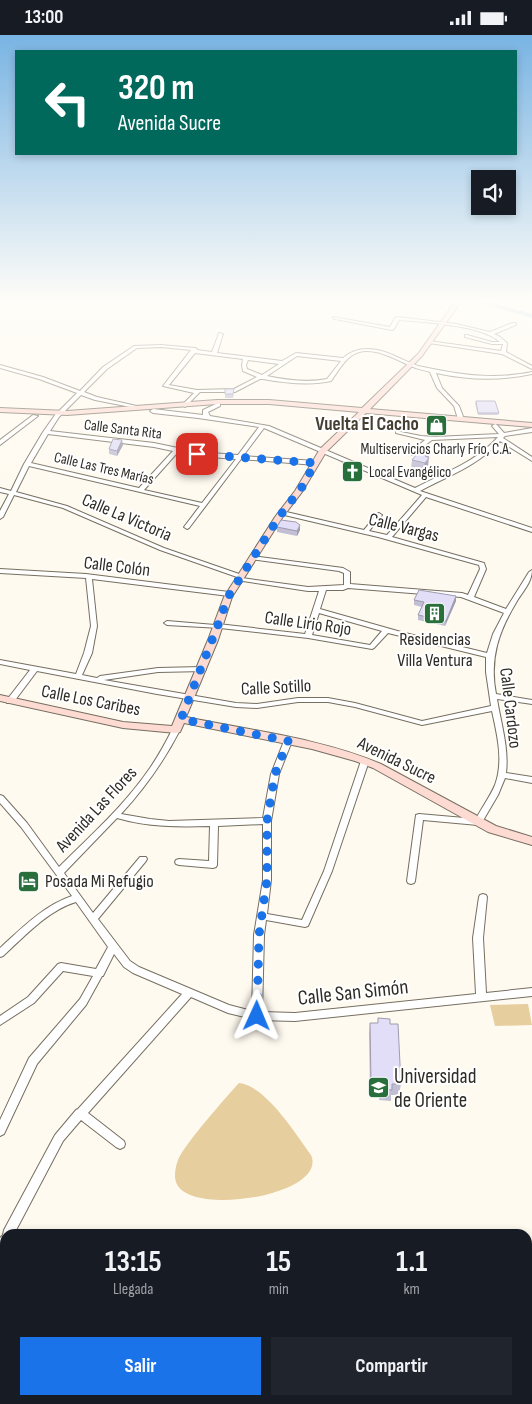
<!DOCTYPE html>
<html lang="es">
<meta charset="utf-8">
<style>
:root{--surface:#171b24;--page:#20242c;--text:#f1f3f6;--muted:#9ea1a6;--accent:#1a73e8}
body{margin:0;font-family:"Sofia Sans Condensed",sans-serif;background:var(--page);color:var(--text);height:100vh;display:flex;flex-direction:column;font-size:19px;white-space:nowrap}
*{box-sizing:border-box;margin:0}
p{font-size:16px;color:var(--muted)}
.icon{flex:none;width:28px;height:28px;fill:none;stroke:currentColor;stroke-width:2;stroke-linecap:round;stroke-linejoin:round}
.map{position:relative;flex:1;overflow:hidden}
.drawer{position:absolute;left:0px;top:1194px;width:532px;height:176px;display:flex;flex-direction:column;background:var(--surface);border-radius:15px 15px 0 0;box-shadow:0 2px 8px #0003}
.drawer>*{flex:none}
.hud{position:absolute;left:15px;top:15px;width:502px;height:105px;border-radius:0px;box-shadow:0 2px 8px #0003;background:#00695c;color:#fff;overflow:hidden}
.fabs{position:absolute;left:471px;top:135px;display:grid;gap:10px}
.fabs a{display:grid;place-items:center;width:45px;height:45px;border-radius:0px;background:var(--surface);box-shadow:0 2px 8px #0003;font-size:25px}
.pin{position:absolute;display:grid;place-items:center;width:42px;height:42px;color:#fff;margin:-21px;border-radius:10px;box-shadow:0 2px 8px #0006}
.me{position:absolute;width:55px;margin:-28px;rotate:1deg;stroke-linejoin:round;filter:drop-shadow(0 0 4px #0008)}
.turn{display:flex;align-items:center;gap:18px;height:105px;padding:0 20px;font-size:22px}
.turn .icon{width:65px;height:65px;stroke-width:2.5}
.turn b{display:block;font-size:35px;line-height:42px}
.eta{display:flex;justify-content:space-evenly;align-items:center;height:85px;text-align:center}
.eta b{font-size:30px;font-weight:700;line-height:35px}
.cta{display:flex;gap:10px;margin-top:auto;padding:10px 20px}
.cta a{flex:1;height:58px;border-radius:0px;background:var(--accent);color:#fff;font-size:20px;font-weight:700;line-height:58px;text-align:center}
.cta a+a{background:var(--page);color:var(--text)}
.status{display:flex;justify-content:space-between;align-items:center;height:35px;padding:0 25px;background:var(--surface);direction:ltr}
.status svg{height:14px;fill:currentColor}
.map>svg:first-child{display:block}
.green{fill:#e6ce9f}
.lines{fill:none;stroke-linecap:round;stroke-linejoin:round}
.river{fill:#73b5dc;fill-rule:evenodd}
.street-casing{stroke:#766f61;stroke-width:2}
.secondary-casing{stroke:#766f61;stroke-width:2}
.street{fill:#fff;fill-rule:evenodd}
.secondary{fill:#fddad2;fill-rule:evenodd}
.wall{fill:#c2bfd5}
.shaded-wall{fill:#9e9bae}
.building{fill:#e2def8;stroke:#9e9bae}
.route{stroke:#1a73e8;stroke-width:9;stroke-dasharray:0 16.2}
.labels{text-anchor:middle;stroke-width:4;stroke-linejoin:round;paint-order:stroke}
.far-street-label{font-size:15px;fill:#2f2c26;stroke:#fff}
.far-poi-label{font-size:15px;fill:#2f2c26;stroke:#fff}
.street-label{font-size:18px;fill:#2f2c26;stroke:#fff}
.poi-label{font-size:18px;fill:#2f2c26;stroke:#fff}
.far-district-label{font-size:19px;font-weight:bold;fill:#453e32;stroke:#fff}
.near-street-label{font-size:21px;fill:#2f2c26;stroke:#fff}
.near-poi-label{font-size:21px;fill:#2f2c26;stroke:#fff;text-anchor:start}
</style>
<div class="status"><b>13:00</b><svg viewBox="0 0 49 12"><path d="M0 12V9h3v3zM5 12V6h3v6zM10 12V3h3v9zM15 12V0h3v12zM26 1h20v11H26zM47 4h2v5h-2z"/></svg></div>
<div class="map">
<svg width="532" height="1369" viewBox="0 0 532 1369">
<rect width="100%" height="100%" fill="#fffaf0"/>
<path class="green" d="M528,969L532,990L495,991L490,970Z
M239,1048C266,1051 295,1098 311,1120C328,1159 198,1181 178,1151C173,1144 175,1133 178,1125C183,1111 227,1061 239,1048Z"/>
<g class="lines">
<path class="river" d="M477,267H489L532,279V283Z"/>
<defs>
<path id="street" d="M333,282L390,292L395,283L397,282L456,289L490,297L512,288H516V290L494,299L500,302L507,308L506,317L532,331V334L502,319L429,308L427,307L429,306L501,316L503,309H492L465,302V300H467L492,307H500C482,290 423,287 399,285L394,294L392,295L335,284L333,283Z
M219,298L223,299L217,318L282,326L296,318L343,323C350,317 358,314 367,314C386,314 401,325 418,331C423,332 428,333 433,334C467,341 498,344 532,337V339C500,346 468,345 436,338L442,353L459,371L464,384L461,386L458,384L454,371L437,353L430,337C424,335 417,334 411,331C394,324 369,308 351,321C342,328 337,338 331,346C309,351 285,348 263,344H260L235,357H200L185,372L182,370L194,358L163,351L191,315L161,312L137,313L107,334L84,357L97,362L141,372V374L95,365L81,360L59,382L50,396L154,408L197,417L238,420L259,392L198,383L153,378L150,376L153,374L203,380V375L218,368L220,369V371L208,377L210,381L269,391L415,453C444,438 476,427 498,402L432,405L412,420L409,418L410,417L425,405L396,398V396L421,401L435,402L499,399L492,391L495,389L497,390L504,398L532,393V397L505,401L503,403L532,422V426L500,406C479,430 448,441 420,456L532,493V497L426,462L392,502L484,528L486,534L474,562L506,574L529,537L532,535C532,547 523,556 517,566C499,596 489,623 496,659L532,665V669L497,664C501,689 509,713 506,738L532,742V748L505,743L498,760L481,789L478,790L423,785L415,846L414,848L411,849L408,848L407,846L416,780L419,779L476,784C482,772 490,762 495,750C504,726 497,699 492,676L422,690L355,672L328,667H298L257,673L236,672L157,659L37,636L13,668H7L6,666L30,635L0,629V625L76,639L84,618L91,591L86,543L0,538V534L86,539L229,557L232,559L229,561L92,544L97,591L92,618L82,640L97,643L100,641L158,633L202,632H205L206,634L205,636L158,637L104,645L236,668L257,669L298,663H328L355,668L422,686L491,671L486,637V622L388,598L374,613L372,614L308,603L220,593L167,590L164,588L167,586L215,590L218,589L305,599L319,556H308L236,545L235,544L237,542L160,515L63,473L14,460L3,482L0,484V476L9,459L0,457V453L11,456L24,429L43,397L55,380L77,358L39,344L0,333V330L43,342L80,356L103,332L134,311L161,310L195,313L197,314V315L212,317ZM195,318L243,324L242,330L243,336L257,342L234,354L197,355L169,350ZM297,321L341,326L327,344C308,348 286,345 267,341ZM248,325L279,329L262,340L247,334L246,330ZM264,393L422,460L387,500L369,496L382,480L379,478L377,479L364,495L282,476L279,478L280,479L378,502L479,530L480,534L468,560L462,558L350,549V537L343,533L252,521L250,522V524L339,536L344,538V550L308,552L242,543L243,541L242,540L164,513L67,471L16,457L29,431L200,471L184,492L187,494L189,493L241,424L315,430L318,428L315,426L243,421ZM48,399L154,412L173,416L139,453L31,428ZM178,417L197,421L236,424L202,468L144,455ZM348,553L461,562L504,578L493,599L487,618L401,597L320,574L326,555H343ZM319,578L382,596L370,610L312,600Z
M33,380L38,381L0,410V405Z
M173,693H179L180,695C164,726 145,753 121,779L150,784L169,786L263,783L271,739L284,706L285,704H291L292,706L279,739L271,786V845L267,879L302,885L324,836L361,726L365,723L369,726L332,836L308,891L305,892L266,885L264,900L262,977L295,978L476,959L473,903L479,862L480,860L483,859L486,860L487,862L483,903L486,958L532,953V961L295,986L257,985L228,978L191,962L88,1078L124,1106L125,1109L124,1112L120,1114L116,1112L81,1085L63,1106L14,1199H5V1217L4,1219L0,1221V1203L3,1200L4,1195L55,1100L76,1075L78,1074L182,959L133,938L124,932L114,919L103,941H102L86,970L37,1029L4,1099L0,1101V1085L29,1023L80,964L93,941L63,936L34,968L0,990V981L28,962L58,929L61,928L96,934L108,912L76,867C47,876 25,901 3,921L0,922V913C22,893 43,871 72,861L21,792L0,768V760L3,761L27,788L59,832C91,800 125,770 150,733C159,720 166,707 173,693ZM117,783C148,792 178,792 210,791L209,826L179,824L176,825L175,827L176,829L179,830L213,833L216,832L217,830L218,791L263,789V845L254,900L252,976L229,970L139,932L130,926L98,884L146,826L147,824L146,822H140L93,878L64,838Z"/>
<path id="secondary" d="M455,267H461L422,321L370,374L532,388V392L366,378L326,417L302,457L282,483L232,562L218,605L186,682C249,695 323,704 381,729L496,791L532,802V810L488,797L373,733L355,726L312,714L184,688L180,697L176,698L123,693L0,666V660L123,687L172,691L208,605L224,562L275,482L295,456L320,414L359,377L269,369H217L67,380L0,377V373L67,376L217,365H269L362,373L418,319Z"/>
</defs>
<use href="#street" class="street-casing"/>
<use href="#secondary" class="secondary-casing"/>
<use href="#street" class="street"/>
<use href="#secondary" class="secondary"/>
</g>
<path class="wall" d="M225,359H234L233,363H225Z
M476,366L499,378L498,380H478L475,368Z
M123,410L117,421L109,419V414Z
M429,416L428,432L424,437L411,434L412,425Z
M277,492L300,495L297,501L277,497Z
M456,561V566L445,591L418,585V580L422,572L414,570V565Z
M378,983L390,989L401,1049L399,1060H391V1066L379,1065V1059H370L369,999L370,988H378Z"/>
<path class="shaded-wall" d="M122,405L123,410L117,421V416Z
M429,416L428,432L424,437L425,421Z
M300,490V495L297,501V496Z
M456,561V566L445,591L446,586Z"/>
<path class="building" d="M225,354H234L233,359H225Z
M476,366H495L499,378H478Z
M113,404L122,405L117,416L109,414Z
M421,414L429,416L425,421L429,423L425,428L412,425Z
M281,485L296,487L300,490L297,496L277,492Z
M419,555L456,561L446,586L418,580L424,567L414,565Z
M378,983L390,984V989H398L401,1049H392V1055L380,1054V1049L371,1048L370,988H378Z"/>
<linearGradient id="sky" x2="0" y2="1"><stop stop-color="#79b4e3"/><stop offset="0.58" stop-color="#fffdf8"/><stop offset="1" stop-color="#fffdf8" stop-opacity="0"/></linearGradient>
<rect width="532" height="459" fill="url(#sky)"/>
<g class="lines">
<path class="route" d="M197,419L315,428L302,452L279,482L228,562L218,590L181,684L288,706L275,739L267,786V845L259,900L257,981"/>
</g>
<defs>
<symbol id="shop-square" viewBox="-11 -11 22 22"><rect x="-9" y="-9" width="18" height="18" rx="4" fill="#286f3c" stroke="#fff"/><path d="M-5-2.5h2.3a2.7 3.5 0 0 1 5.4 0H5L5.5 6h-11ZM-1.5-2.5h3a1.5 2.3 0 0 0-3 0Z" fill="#fff"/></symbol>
<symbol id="church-square" viewBox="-11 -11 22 22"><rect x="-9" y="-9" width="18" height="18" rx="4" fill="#286f3c" stroke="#fff"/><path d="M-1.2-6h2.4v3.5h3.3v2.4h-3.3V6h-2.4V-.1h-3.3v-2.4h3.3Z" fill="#fff"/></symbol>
<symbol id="building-square" viewBox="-11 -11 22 22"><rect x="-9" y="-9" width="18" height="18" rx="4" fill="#286f3c" stroke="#fff"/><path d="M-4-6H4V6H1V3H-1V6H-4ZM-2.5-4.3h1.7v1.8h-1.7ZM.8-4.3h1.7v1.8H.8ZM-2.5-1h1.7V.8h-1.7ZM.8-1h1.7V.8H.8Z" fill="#fff"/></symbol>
<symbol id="hotel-square" viewBox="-11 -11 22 22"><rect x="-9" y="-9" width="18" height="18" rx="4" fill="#286f3c" stroke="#fff"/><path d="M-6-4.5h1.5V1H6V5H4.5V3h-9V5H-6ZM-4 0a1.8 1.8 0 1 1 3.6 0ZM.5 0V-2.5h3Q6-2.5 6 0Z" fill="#fff"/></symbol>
<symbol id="university-square" viewBox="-11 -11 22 22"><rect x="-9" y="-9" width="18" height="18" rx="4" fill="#286f3c" stroke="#fff"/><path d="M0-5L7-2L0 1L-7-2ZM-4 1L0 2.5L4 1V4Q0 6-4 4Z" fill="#fff"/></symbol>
</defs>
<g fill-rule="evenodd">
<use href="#shop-square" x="424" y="378" width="25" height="25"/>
<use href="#church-square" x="340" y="424" width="25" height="25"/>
<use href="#building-square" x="422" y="566" width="25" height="25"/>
<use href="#hotel-square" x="16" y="834" width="25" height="25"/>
<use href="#university-square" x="366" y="1040" width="25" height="25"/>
</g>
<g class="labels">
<g class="far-street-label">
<text transform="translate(123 394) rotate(7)" y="5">Calle Santa Rita</text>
<text transform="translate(104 433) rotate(13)" y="5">Calle Las Tres Marías</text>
</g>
<g class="far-poi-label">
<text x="436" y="419">Multiservicios Charly Frío, C.A.</text>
<text x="369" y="442" text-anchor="start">Local Evangélico</text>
</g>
<g class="street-label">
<text transform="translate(127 482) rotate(23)" y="6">Calle La Victoria</text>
<text transform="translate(404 492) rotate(14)" y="6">Calle Vargas</text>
<text transform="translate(117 531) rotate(7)" y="6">Calle Colón</text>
<text transform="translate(308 588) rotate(8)" y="6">Calle Lirio Rojo</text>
<text transform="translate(276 652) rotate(-3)" y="6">Calle Sotillo</text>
<text transform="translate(91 665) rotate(11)" y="6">Calle Los Caribes</text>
<text transform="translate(511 673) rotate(83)" y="6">Calle Cardozo</text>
<text transform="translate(397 725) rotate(26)" y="6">Avenida Sucre</text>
<text transform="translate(96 774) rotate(-47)" y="6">Avenida Las Flores</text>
</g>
<g class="poi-label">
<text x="435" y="610">Residencias<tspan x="435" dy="21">Villa Ventura</tspan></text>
<text x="45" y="852" text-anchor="start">Posada Mi Refugio</text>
</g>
<g class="far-district-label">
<text x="367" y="395">Vuelta El Cacho</text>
</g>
<g class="near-street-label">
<text transform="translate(353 957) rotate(-6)" y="7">Calle San Simón</text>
</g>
<g class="near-poi-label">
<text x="394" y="1048">Universidad<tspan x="394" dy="24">de Oriente</tspan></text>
</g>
</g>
</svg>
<div class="fabs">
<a><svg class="icon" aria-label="sound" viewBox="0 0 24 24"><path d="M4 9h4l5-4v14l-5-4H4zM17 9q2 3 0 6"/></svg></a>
</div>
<div class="pin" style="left:197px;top:419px;background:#d93025"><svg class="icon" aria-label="arrive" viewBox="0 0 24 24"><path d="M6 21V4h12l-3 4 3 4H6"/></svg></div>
<svg class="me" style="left:257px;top:981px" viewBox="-20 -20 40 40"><path d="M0-17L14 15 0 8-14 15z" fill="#1a73e8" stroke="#fff" stroke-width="4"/></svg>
<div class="hud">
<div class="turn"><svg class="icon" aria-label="left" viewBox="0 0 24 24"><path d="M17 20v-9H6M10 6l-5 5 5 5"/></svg><div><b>320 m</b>Avenida Sucre</div></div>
</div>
<section class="drawer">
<div class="eta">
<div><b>13:15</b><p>Llegada</p></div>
<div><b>15</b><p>min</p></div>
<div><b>1.1</b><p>km</p></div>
</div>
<div class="cta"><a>Salir</a><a>Compartir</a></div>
</section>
</div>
